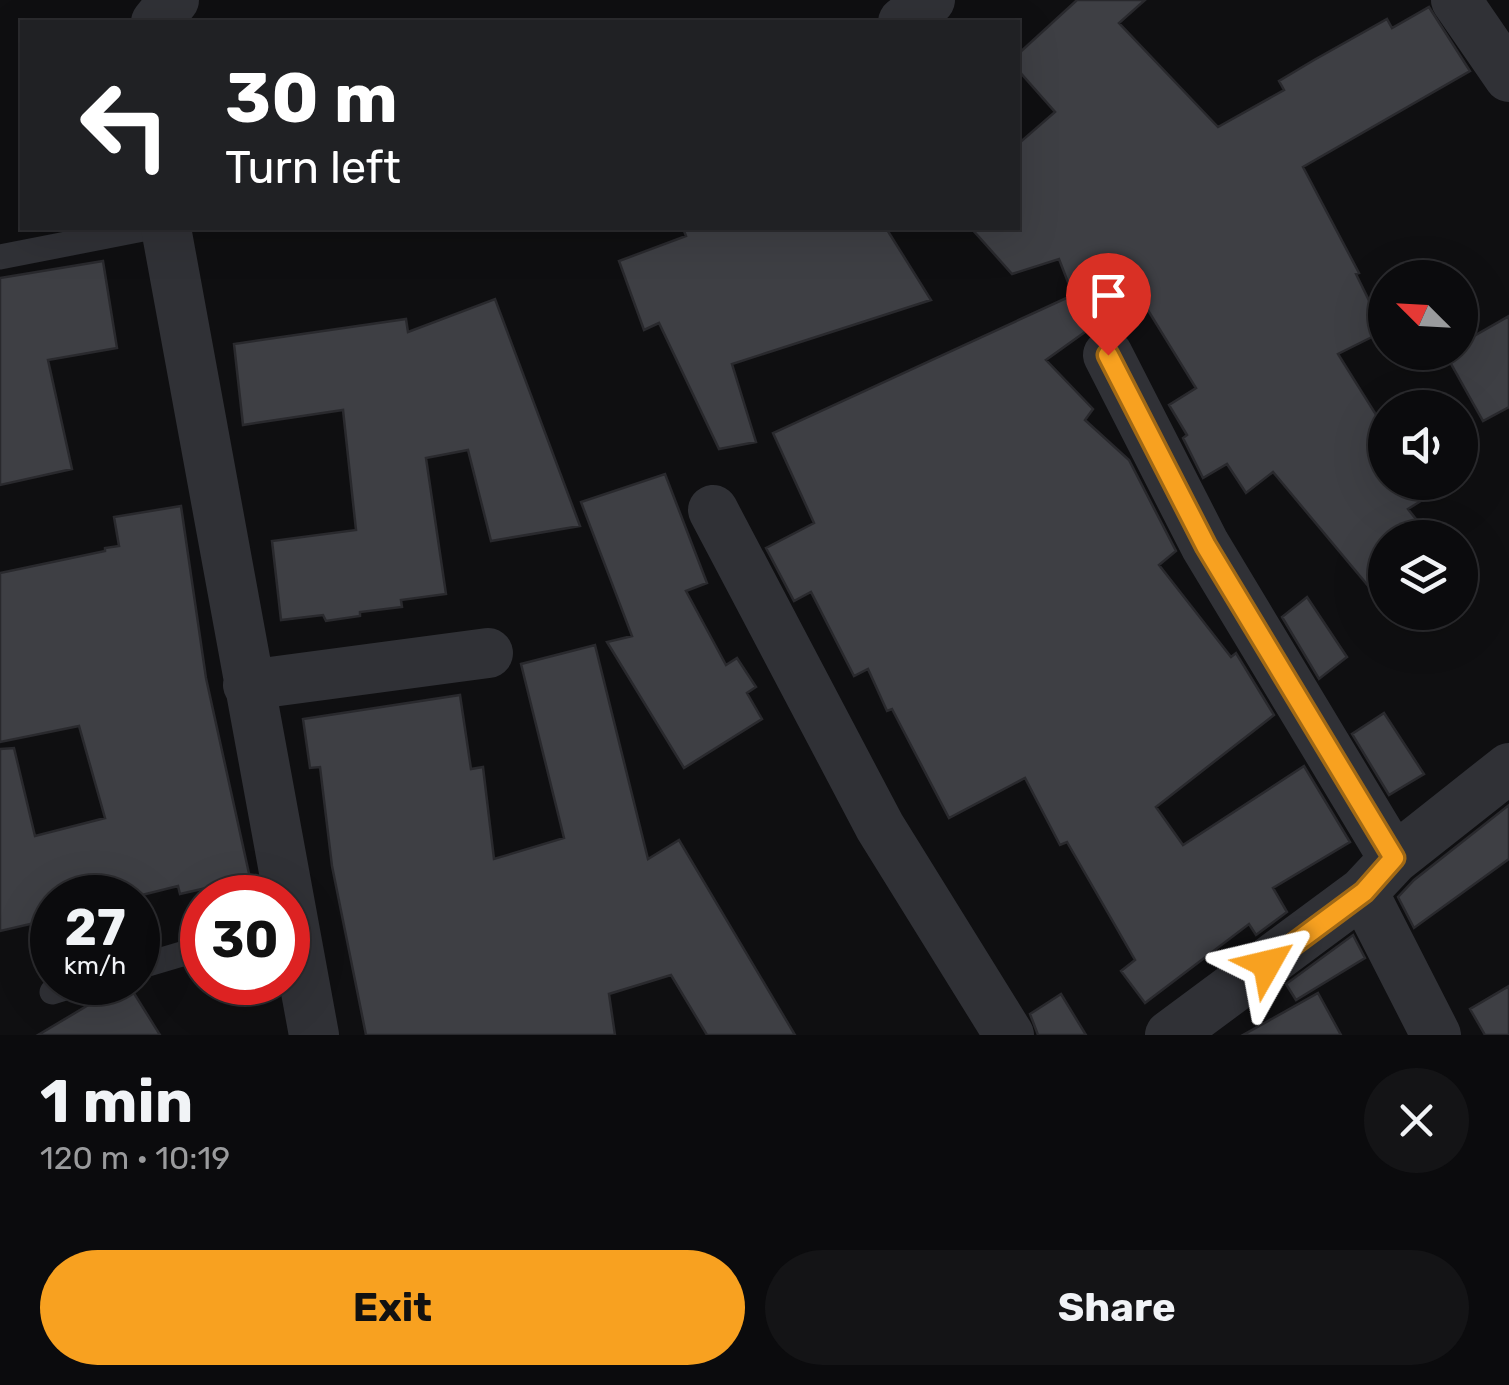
<!DOCTYPE html>
<meta charset="utf-8">
<style>
:root{--surface:#0b0b0d;--page:#141416;--text:#f1f3f6;--muted:#9a9b9d;--line:#2b2b2e;--accent:#f8a120}
body{margin:0;font-family:Rubik,sans-serif;background:var(--page);color:var(--text);height:100vh;display:flex;flex-direction:column;font-size:38px;white-space:nowrap}
*{box-sizing:border-box;margin:0}
p{font-size:32px;color:var(--muted)}
.icon{flex:none;width:55px;height:55px;fill:none;stroke:currentColor;stroke-width:2;stroke-linecap:round;stroke-linejoin:round}
.map{position:relative;height:1035px;overflow:hidden}
.sheet{display:flex;flex-direction:column;background:var(--surface);flex:1}
.sheet>*{flex:none}
.banner{position:absolute;left:20px;top:20px;width:1000px;height:210px;border-radius:0px;box-shadow:0 10px 40px #0002,0 0 0 2px var(--line);background:#202124;color:#fff;overflow:hidden}
.needle{width:65px;rotate:294deg}
.fabs{position:absolute;left:1368px;top:260px;display:grid;gap:20px}
.fabs a{display:grid;place-items:center;width:110px;height:110px;border-radius:50%;background:var(--surface);box-shadow:0 10px 40px #0002,0 0 0 2px var(--line);font-size:50px}
.speed{position:absolute;left:30px;top:875px;display:flex;gap:20px;font-size:50px;font-weight:700;text-align:center}
.speed>*{display:grid;place-content:center;width:130px;height:130px;border-radius:50%;background:var(--surface);box-shadow:0 10px 40px #0002,0 0 0 2px var(--line);line-height:1}
.speed small{font-size:25px;font-weight:400}
.speed .limit{border:15px solid #d22;background:#fff;color:#111}
.pin{position:absolute;display:grid;place-items:center;width:85px;height:85px;color:#fff;margin:-102px -42px;border-radius:50% 50% 50% 0;rotate:-45deg;box-shadow:0 0 10px #0007}
.pin .icon{rotate:45deg}
.me{position:absolute;width:110px;margin:-55px;rotate:53deg;stroke-linejoin:round;filter:drop-shadow(0 0 8px #0008)}
.turn{display:flex;align-items:center;gap:35px;height:210px;padding:0 40px;font-size:45px}
.turn .icon{width:130px;height:130px;stroke-width:2.5}
.turn b{display:block;font-size:70px;line-height:85px}
.round{display:grid;place-items:center;flex:none;width:105px;height:105px;border-radius:52px;background:var(--page)}
.overview{display:flex;align-items:center;justify-content:space-between;height:170px;padding:0 40px}
h1{font-size:60px;font-weight:700;line-height:75px}
.cta{display:flex;gap:20px;margin-top:auto;padding:20px 40px}
.cta a{flex:1;height:115px;border-radius:60px;background:var(--accent);color:#111;font-size:40px;font-weight:700;line-height:115px;text-align:center}
.cta a+a{background:var(--page);color:var(--text)}
.map>svg:first-child{display:block}
.building{fill:#3e3f44;stroke:#29292d;stroke-width:2.5}
.lines{fill:none;stroke-linecap:round;stroke-linejoin:round}
.service{stroke:#303136;stroke-width:25}
.minor{stroke:#303136;stroke-width:50}
.route-casing{stroke:#a16915;stroke-width:25}
.route{stroke:#f8a120;stroke-width:18}
</style>
<div class="map">
<svg width="1509" height="1035" viewBox="0 0 1509 1035">
<rect width="100%" height="100%" fill="#0f0f11"/>
<path class="building" d="M1077,0H1145L1119,23L1218,127L1284,90L1279,81L1314,60L1387,19L1392,28L1429,7L1470,71L1303,167L1359,273L1356,274L1384,331L1338,354L1385,429V482H1451L1408,509L1431,538H1385V606L1273,472L1246,493L1227,464L1203,478L1183,438L1187,435L1169,405L1196,388L1138,294L1046,360L1093,409L1085,420L1129,460L1176,551L1159,565L1231,657L1236,653L1274,715L1156,807L1183,845L1304,766L1350,842L1273,888L1287,912L1256,935L1249,924L1145,1003L1121,971L1135,960L1067,842L1060,845L1025,778L949,818L892,709L887,711L868,669L854,676L811,592L794,601L766,548L814,523L773,433L1073,295L1059,259L1012,274L971,228H1018V144L1055,112L1018,70V54Z
M683,228H886L931,300L732,364L756,442L719,449L659,323L644,330L619,261L686,236Z
M103,261L117,348L48,360L72,469L0,485V278Z
M495,299L580,526L491,541L468,450L426,458L446,594L401,600L402,607L360,612V616L326,621L323,615L281,620L272,541L356,530L343,410L243,425L234,344L406,319L408,332Z
M1509,316V407L1483,421L1445,353L1460,352V344Z
M665,474L707,583L686,591L726,665L737,658L756,687L747,693L762,719L684,768L607,642L632,636L581,502Z
M181,506L206,678L250,878L180,894L178,886L130,898H52V919L0,931V749L14,748L35,836L105,818L79,726L0,742V573L105,551V548L119,546L114,517Z
M1307,597L1347,657L1319,679L1282,617Z
M595,645L648,859L679,840L795,1035H707L671,975L609,994L615,1035H366L332,866L320,767L310,768L303,719L460,695L471,769L483,767L494,859L564,838L521,664Z
M1384,713L1424,774L1389,795L1352,734Z
M1509,805V859L1414,928L1398,897L1414,880Z
M1353,935L1365,958L1296,1000L1286,984Z
M127,982L160,1035H38Z
M1509,986V1035H1485L1470,1009Z
M1318,993L1341,1035H1243Z
M1061,994L1086,1035H1038L1030,1014Z"/>
<g class="lines">
<path class="service" d="M0,257L148,228
M138,967L202,948
M52,992L84,982"/>
<path class="minor" d="M1456,0L1509,77
M156,22L174,0
M903,22L930,0
M166,228L314,1035
M1108,355L1205,545L1394,859
M713,510L880,827L1009,1035
M248,685L488,653
M1363,892L1436,1035
M1170,1035L1363,892L1394,859L1509,768"/>
</g>
<g class="lines">
<defs>
<path id="route" d="M1108,355L1206,546L1394,858L1364,892L1267,964"/>
</defs>
<use href="#route" class="route-casing"/>
<use href="#route" class="route"/>
</g>
</svg>
<div class="fabs">
<a><svg class="needle" viewBox="-14 -14 28 28"><path d="M0-13l5 13h-10z" fill="#e53935"/><path d="M0 13l5-13h-10z" fill="#9a9b9d"/></svg></a>
<a><svg class="icon" aria-label="sound" viewBox="0 0 24 24"><path d="M4 9h4l5-4v14l-5-4H4zM17 9q2 3 0 6"/></svg></a>
<a><svg class="icon" aria-label="layers" viewBox="0 0 24 24"><path d="M12 4l9 5-9 5-9-5zM3 14l9 5 9-5"/></svg></a>
</div>
<div class="speed"><div>27<small>km/h</small></div><div class="limit">30</div></div>
<div class="pin" style="left:1108px;top:355px;background:#d93025"><svg class="icon" aria-label="arrive" viewBox="0 0 24 24"><path d="M6 21V4h12l-3 4 3 4H6"/></svg></div>
<svg class="me" style="left:1267px;top:964px" viewBox="-20 -20 40 40"><path d="M0-17L14 15 0 8-14 15z" fill="#f8a120" stroke="#fff" stroke-width="4"/></svg>
<div class="banner">
<div class="turn"><svg class="icon" aria-label="left" viewBox="0 0 24 24"><path d="M17 20v-9H6M10 6l-5 5 5 5"/></svg><div><b>30 m</b>Turn left</div></div>
</div>
</div>
<section class="sheet">
<div class="overview"><div><h1>1 min</h1><p>120 m · 10:19</p></div><a class="round"><svg class="icon" aria-label="close" viewBox="0 0 24 24"><path d="M6 6l12 12M18 6L6 18"/></svg></a></div>
<div class="cta"><a>Exit</a><a>Share</a></div>
</section>
